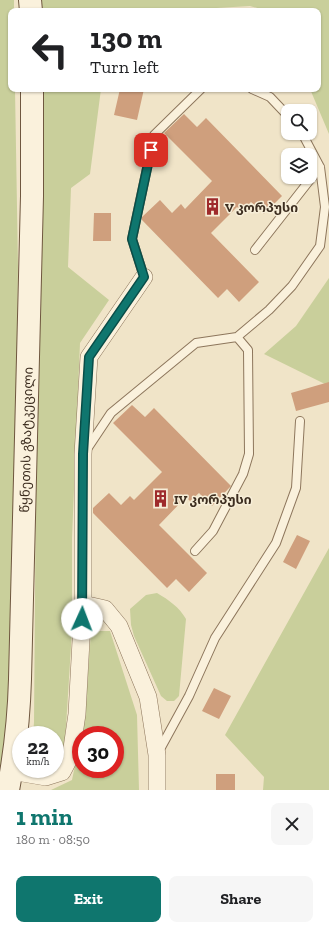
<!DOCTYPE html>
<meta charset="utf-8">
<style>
:root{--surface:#fff;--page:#f6f6f6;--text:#202124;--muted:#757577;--accent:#0f766e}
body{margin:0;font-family:"Zilla Slab","Noto Sans Georgian",serif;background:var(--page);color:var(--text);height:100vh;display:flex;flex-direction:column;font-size:15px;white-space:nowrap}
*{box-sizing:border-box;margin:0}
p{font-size:13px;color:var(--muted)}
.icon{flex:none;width:22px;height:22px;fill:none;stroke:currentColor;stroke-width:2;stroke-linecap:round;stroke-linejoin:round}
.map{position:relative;height:790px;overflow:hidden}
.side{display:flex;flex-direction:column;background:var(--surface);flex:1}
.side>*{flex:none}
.hud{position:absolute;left:8px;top:8px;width:313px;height:84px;border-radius:8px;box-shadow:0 1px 3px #0004;background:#fff;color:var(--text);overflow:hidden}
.buttons{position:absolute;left:281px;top:104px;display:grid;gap:8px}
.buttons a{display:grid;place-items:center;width:36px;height:36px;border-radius:8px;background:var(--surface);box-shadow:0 1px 3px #0004;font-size:20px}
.speed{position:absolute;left:12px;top:726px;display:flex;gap:8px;font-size:20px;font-weight:700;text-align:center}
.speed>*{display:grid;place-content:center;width:52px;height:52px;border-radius:50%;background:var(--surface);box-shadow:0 1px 3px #0004;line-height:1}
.speed small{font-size:10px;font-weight:400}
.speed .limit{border:6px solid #d22;background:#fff;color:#111}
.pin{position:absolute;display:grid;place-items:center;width:34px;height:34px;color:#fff;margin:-17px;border-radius:8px;box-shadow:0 2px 6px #0006}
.me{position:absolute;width:44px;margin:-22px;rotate:2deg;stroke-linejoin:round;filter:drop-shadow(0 0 3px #0008)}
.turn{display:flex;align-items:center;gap:14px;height:84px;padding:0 16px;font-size:18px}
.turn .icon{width:52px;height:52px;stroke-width:2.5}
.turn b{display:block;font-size:28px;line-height:34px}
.round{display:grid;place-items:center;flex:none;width:42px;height:42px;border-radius:8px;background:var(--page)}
.summary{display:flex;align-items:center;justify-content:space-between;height:68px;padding:0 16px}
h1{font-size:24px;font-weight:700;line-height:30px;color:var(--accent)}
.cta{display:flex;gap:8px;margin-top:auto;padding:8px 16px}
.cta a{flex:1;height:46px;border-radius:8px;background:var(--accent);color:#fff;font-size:16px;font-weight:700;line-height:46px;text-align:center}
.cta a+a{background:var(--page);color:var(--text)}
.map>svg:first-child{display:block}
.green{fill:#c9cf9b;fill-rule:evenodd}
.building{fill:#cf9f7d}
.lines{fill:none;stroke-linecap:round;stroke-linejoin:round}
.lane-casing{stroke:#8d765c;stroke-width:10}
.street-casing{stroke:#8d765c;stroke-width:18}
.secondary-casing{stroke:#6f573f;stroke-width:24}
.lane{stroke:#faf1dc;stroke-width:8}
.street{stroke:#faf1dc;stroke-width:17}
.secondary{stroke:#faf1dc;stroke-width:22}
.route-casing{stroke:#0a4d48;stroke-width:10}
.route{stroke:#0f766e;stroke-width:7}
.labels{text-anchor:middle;stroke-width:3;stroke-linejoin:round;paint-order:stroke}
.poi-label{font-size:13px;font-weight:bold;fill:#3d2e20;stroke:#f7eed8;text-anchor:start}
.street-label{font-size:13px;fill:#3d2e20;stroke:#f7eed8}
</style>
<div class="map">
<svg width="329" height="790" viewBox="0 0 329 790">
<rect width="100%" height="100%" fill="#f0e4c8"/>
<path class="green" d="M0,0H14V11H11V89H15L18,266L13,686L0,774Z
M36,0H329V134L310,89H318V11H268L250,6L200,9L196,11H37Z
M39,89H101L90,174L71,188L68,267L109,300L80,343L72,538V630L65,743L55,759V735H33L34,722Z
M329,278V386L264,354L296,326Z
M329,548V790H263L264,777L225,735Z
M157,593C169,600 179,607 186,619L179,696L174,701H167L161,696L134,636L131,625L130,609L146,595Z
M91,631H110L137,715L139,790H51L72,780L85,716ZM81,735H115V769H81Z"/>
<path class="building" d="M120,89H144L137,120L114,115Z
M184,114L197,127L206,118L282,196L264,214L251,202L242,211L237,207L211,233L259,282L239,302L227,289L218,298L142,220V217L160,200L172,213L181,204L185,209L212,181L164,133Z
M94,213H111V241H93Z
M329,382V402L296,411L291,393Z
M132,405L145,417L154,408L231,486L212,506L199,493L190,501L186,497L159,525L207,573L189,592L176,579L167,588L93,513V508L109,493L121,505L130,496L134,500L162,472L113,423Z
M297,535L310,541L296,569L283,562Z
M214,688L231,696L219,719L202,711Z
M216,774H235V790H216Z"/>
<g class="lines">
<defs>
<path id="lane" d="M252,89L270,97L288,116
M255,250L320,167
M144,277L132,239L154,135L201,89
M87,449L111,413L196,343L237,337L269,310L292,286L320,246L325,207L320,167L302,133
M195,551L213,531L243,474L249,454L248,350L237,337
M159,751L189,696L215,638L276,543L296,488L300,421"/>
<path id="street" d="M83,604L105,609L119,626L148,697L157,755V790
M11,771L46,777L62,772L71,755L77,714L83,604V454L89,357L144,277"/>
<g id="secondary">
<path d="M30,0L31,11"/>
<path id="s1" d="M8,790C15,753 19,716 20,679L32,196V89"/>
</g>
</defs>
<use href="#lane" class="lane-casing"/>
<use href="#street" class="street-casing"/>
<use href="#secondary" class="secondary-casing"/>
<use href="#lane" class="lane"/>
<use href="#street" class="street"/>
<use href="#secondary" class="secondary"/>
</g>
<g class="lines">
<defs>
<path id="route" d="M82,619L83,454L89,357L144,277L132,239L151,150"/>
</defs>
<use href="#route" class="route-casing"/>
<use href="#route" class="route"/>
</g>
<defs>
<symbol id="building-bare" viewBox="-9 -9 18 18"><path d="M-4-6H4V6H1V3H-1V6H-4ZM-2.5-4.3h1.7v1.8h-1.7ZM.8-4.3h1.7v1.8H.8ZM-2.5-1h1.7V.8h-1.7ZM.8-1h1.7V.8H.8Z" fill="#9e2a2b" stroke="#f7eed8" stroke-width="2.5" paint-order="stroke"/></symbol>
</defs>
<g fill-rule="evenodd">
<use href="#building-bare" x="200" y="194" width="25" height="25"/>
<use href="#building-bare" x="148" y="486" width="25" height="25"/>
</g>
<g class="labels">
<g class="poi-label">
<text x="225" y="212">V კორპუსი</text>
<text x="174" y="504">IV კორპუსი</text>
</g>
<g class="street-label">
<text dy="5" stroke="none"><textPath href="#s1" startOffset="351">წყნეთის გზატკეცილი</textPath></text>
</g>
</g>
</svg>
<div class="buttons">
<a><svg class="icon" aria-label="search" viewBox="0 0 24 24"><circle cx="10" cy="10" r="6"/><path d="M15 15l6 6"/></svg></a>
<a><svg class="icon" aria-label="layers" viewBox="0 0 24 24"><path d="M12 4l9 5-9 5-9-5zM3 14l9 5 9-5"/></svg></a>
</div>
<div class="speed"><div>22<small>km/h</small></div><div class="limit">30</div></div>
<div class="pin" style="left:151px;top:150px;background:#d93025"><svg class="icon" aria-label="arrive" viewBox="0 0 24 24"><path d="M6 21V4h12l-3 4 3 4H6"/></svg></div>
<svg class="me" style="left:82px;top:619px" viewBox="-20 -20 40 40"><circle r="19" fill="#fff"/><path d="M0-13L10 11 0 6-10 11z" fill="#0f766e"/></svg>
<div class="hud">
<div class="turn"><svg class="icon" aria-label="left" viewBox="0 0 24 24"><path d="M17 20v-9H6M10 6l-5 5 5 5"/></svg><div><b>130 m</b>Turn left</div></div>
</div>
</div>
<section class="side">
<div class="summary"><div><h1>1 min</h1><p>180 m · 08:50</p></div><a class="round"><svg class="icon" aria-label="close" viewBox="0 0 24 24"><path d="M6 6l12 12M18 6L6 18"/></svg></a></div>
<div class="cta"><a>Exit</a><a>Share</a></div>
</section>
